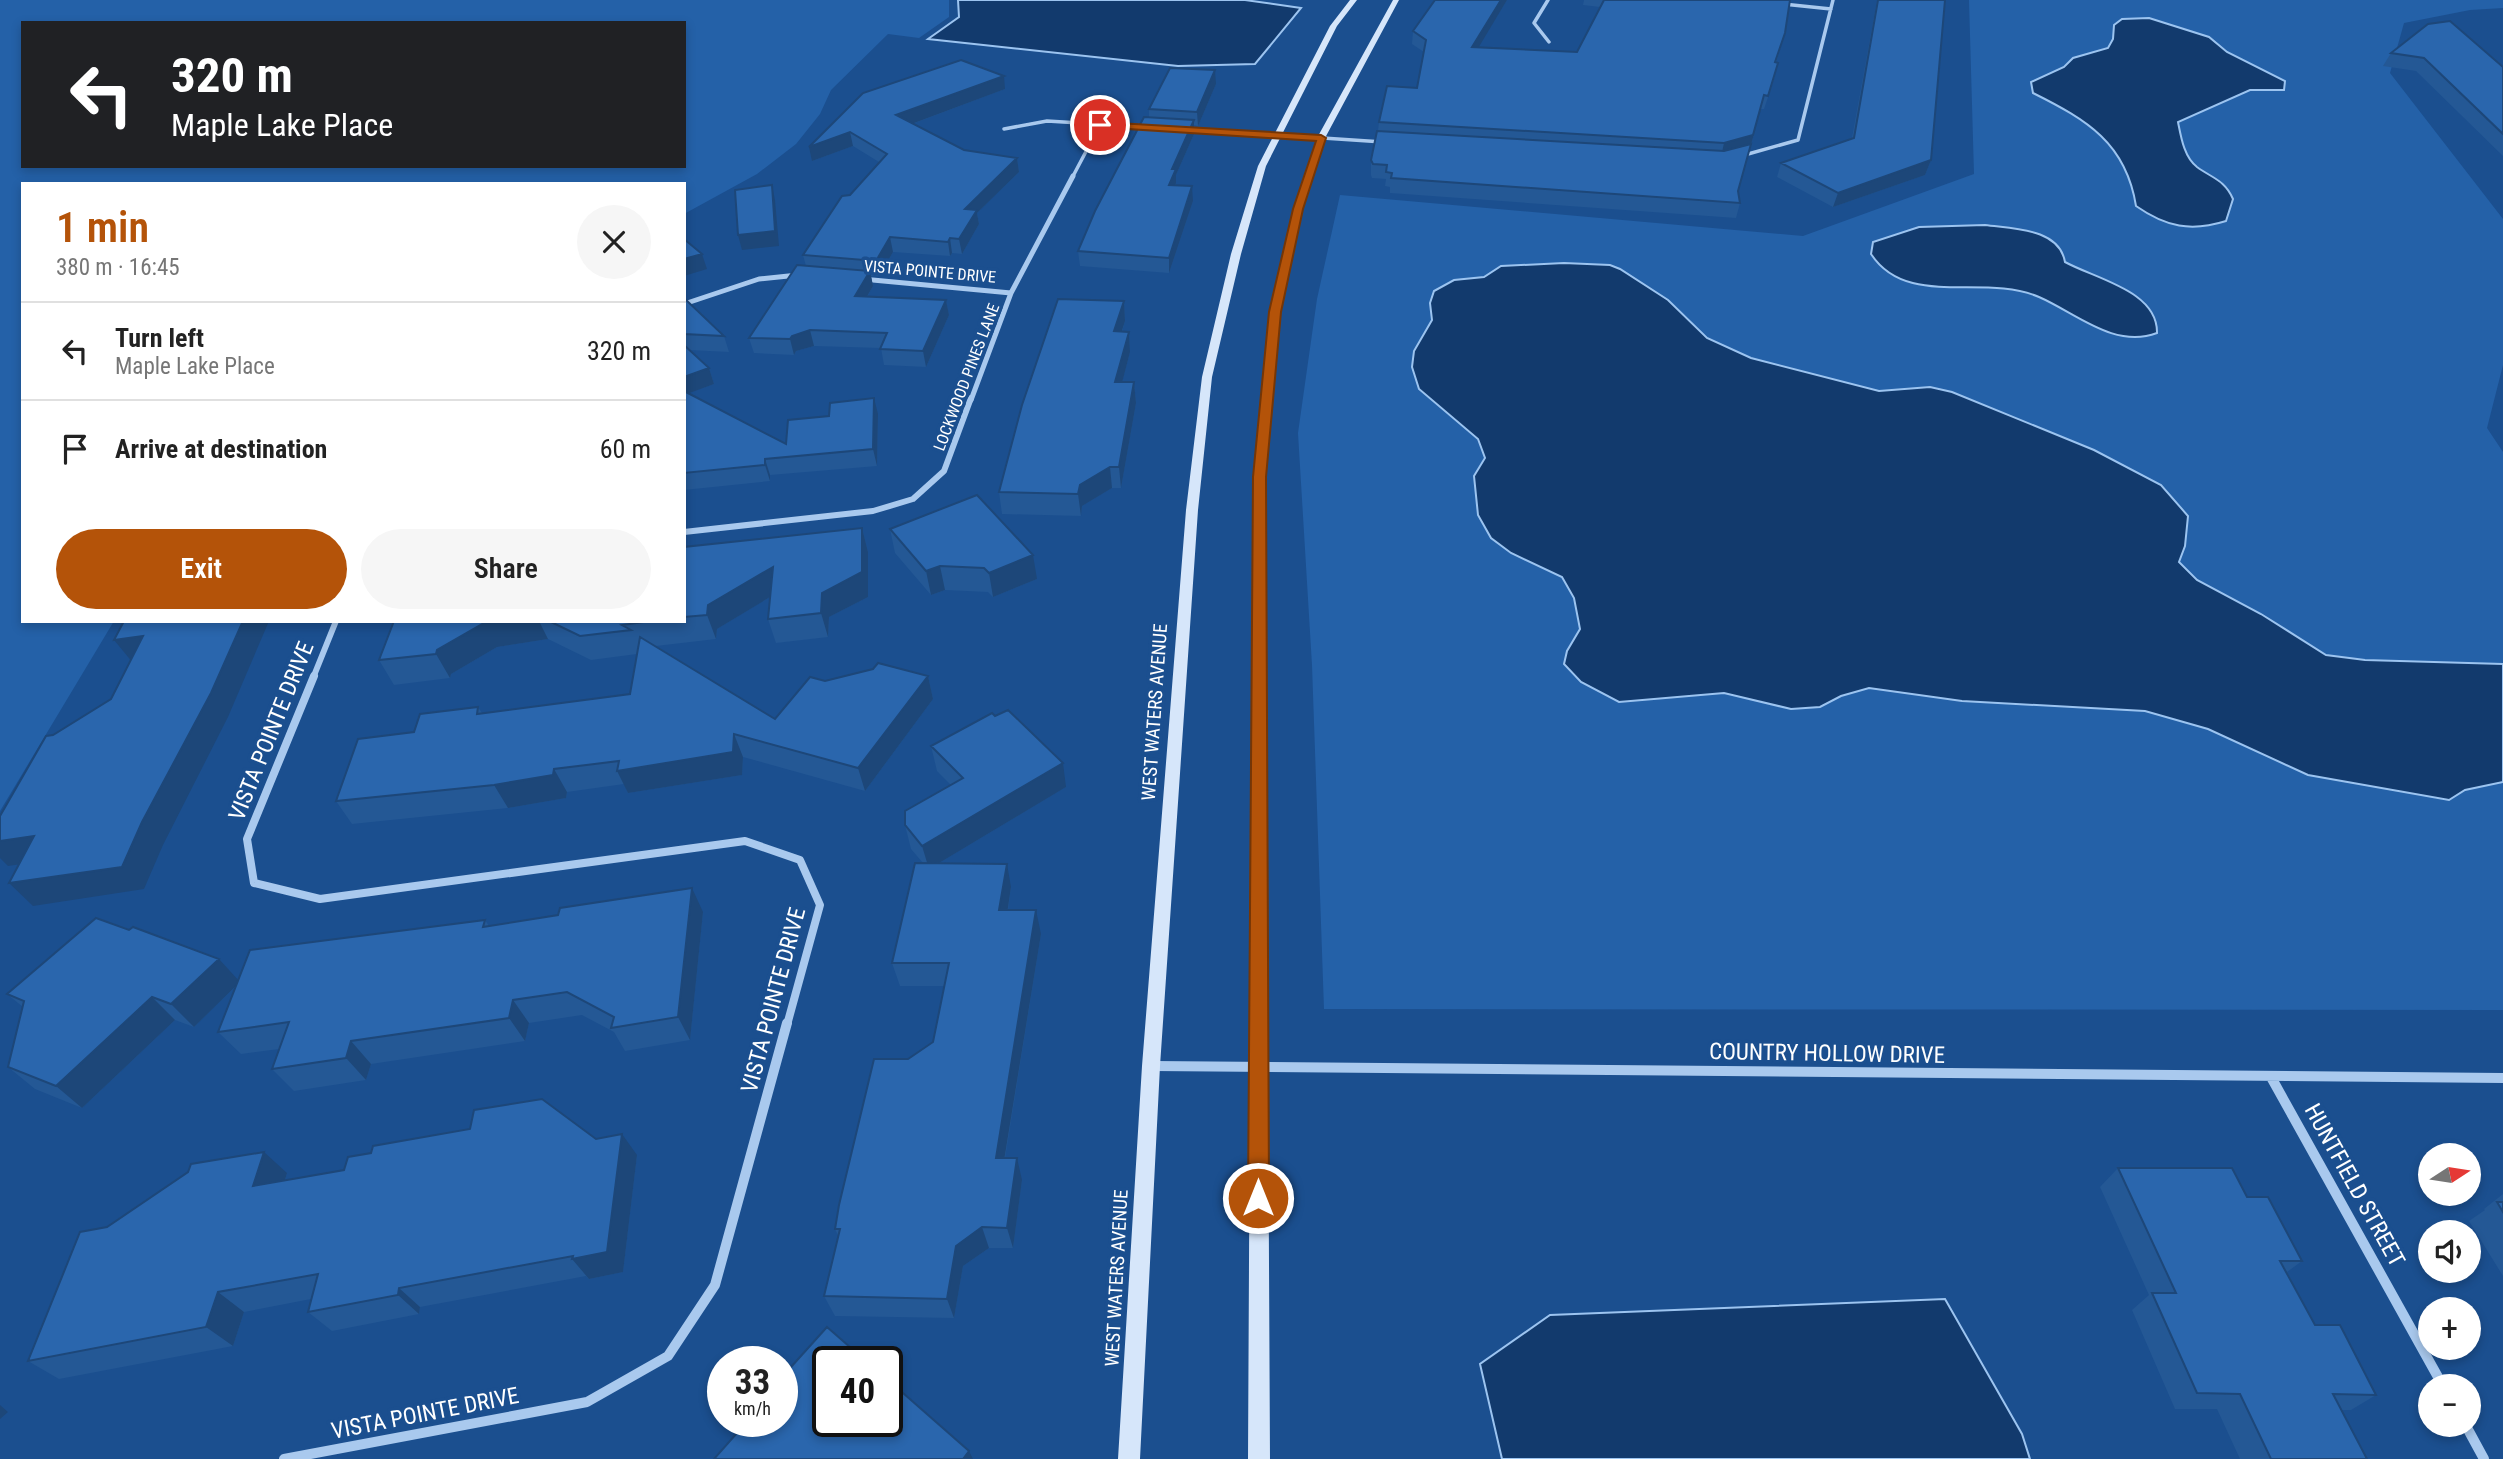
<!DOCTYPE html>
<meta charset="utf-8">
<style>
:root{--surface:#fff;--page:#f6f6f6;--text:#222;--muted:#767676;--line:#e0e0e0;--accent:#b45309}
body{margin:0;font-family:"Roboto Condensed",sans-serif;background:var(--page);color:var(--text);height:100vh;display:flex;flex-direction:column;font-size:26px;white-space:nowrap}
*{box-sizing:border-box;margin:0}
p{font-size:23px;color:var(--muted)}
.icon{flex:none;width:38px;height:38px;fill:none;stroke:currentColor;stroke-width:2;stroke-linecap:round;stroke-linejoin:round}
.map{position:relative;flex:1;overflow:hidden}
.panel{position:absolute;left:21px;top:182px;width:665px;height:441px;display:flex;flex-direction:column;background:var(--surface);border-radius:0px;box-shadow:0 4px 10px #0003}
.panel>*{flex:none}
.guide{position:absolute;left:21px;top:21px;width:665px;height:147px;border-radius:0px;box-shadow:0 4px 10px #0003;background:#202124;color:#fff;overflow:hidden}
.needle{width:46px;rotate:78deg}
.controls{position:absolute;left:2418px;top:1143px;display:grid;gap:14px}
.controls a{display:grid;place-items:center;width:63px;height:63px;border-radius:50%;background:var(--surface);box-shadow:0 4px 10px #0003;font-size:35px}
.speed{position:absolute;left:707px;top:1346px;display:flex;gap:14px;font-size:35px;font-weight:700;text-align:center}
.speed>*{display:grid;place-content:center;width:91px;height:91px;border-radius:50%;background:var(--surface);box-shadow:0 4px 10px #0003;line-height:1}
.speed small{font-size:18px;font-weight:400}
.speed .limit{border:4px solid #111;border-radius:10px;background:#fff;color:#111}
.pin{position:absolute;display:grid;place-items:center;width:60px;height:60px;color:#fff;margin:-30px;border:4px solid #fff;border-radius:50%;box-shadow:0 2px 7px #0007}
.me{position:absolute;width:77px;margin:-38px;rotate:0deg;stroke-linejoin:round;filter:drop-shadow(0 0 5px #0008)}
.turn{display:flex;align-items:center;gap:24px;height:147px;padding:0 35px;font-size:32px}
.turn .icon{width:91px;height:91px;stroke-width:2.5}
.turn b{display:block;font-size:49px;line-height:60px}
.round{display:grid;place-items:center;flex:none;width:74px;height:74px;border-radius:37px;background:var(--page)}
.head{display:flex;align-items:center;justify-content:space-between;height:119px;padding:0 35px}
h1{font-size:42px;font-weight:600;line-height:52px;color:var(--accent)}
.primary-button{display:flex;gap:14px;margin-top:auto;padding:14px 35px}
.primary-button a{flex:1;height:80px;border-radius:42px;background:var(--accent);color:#fff;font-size:28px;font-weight:600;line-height:80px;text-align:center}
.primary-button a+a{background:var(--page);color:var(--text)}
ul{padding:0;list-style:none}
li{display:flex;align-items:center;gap:21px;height:98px;padding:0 35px;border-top:2px solid var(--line)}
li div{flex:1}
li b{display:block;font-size:26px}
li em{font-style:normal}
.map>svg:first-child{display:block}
.green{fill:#2461a8;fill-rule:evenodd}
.water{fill:#123a6d;stroke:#9cc4f0;stroke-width:2}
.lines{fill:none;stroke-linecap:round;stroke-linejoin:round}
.street-far4{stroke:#a9c9ee;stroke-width:3.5}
.street-far3{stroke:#a9c9ee;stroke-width:5}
.street-far2{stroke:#a9c9ee;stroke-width:6}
.street-far1{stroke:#a9c9ee;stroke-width:8}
.street{stroke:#a9c9ee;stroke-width:10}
.secondary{fill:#d6e6fa;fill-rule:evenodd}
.wall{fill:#245895}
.shaded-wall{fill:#1d4779}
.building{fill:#2a66ad;stroke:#1d4779;stroke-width:2}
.route{fill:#b45309;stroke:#753606;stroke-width:2}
.labels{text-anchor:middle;stroke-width:7;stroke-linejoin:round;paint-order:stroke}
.far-street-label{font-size:16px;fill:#fff;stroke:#1b4f8f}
.street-label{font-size:19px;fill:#fff;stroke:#1b4f8f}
.near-street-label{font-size:23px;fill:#fff;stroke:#1b4f8f}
</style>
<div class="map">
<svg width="2503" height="1459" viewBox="0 0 2503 1459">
<rect width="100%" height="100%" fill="#1b4f8f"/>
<path class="green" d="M0,0H949V17L919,38L888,34L831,90L820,114L796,144L757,174L684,214V184H23V621H114L0,811ZM23,23H684V166H23Z
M1969,0H2503V8L2470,10L2404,23L2390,73L2503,219V365L2487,428L2503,452V1010L1324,1009L1312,665L1298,433L1317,299L1340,195L1803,236L1974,174Z"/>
<path class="water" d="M958,0H1245L1301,8L1255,64L1178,66L928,39L959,17Z
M2149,18L2209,37L2227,52L2285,81L2284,90H2250L2178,122C2181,137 2184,157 2197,167C2212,178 2225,180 2233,199L2226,221C2191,232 2166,227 2136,206C2126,143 2087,120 2033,93L2031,82L2064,67L2073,58L2108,48L2113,39L2114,25L2122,19Z
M1985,225C2013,229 2059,228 2065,262C2096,279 2158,291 2157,333C2114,349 2076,313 2039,297C1983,273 1907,309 1871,254L1873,242L1919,227Z
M1564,263L1610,265L1620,269L1668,300L1707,338L1751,358L1879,391L1930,387L1952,392L2094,450L2161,485L2188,516L2185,546L2179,562L2197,580L2261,614L2326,655L2365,660L2503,664V782L2465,790L2449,800L2308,775L2208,729L2145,711L1962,701L1869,688L1841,696L1820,707L1791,709L1724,693L1619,702L1581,682L1564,664L1567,651L1580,629L1574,598L1562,577L1511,553L1491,538L1478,515L1474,476L1485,458L1478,439L1419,389L1412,367L1414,351L1432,320L1430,303L1434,291L1454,280L1484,277L1501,266Z
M1945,1299L2022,1434L2030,1459H1502L1480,1364L1550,1315Z"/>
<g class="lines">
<path class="street-far4" d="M1548,0L1534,23L1549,42
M1783,4L1831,9
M1004,129L1047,121L1146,127
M1186,129L1383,142
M1741,156L1798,140L1833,0
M1072,178L1100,125"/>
<path class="street-far3" d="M862,279L1011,293
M684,304L759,279L798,275
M971,400L1011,293L1073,176"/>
<path class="street-far2" d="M684,532L873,511L913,499L944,471L971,398
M313,678L336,621"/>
<path class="street-far1" d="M314,676L247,839L254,883L320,899L745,841L800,860L820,905L787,1025"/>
<path class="street" d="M1153,1066L2503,1078
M2271,1077L2443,1386
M2465,1424L2484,1459
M284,1459L587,1402L668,1356L715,1285L787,1023"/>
<path class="secondary" d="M1350,0H1357L1337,26L1266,166L1241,254L1212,377L1198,510L1160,1066L1140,1459H1118L1142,1066L1186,510L1202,377L1231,254L1258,166L1330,26Z
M1393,0H1399L1325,138L1302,209L1280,312L1265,477L1270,1459H1248L1253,477L1270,312L1294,209L1317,138Z"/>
</g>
<path class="wall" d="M1507,0L1478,47L1577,52L1600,7L1583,5L1584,0H1790L1785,33L1776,63L1775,76L1764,109H1761L1738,191L1740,203L1736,218L1390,193V187L1385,186L1386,179L1372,178L1371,175V160L1378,131L1379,122L1417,88L1424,52L1412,44L1413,31Z
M1877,0H1945L1931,160L1925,175L1833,207L1777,177L1781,163L1852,138Z
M2391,53L2503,67V156L2416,71L2383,66Z
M1216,84L1198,126L1194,125V134L1176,175V185L1193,201L1169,273L1080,266L1078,251L1149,118V109Z
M1005,89L912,124L964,150L1017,158L1019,172L977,213L979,224L962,254L952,253L950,256L893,252L879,276H871L873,286L867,297L946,300L949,315L926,367L884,365L881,348L814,346L796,351L794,355L754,353L749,338L806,266L803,255L850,195L879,162L853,146L812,161L863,93Z
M684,298L724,336L729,352L689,350L709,368L714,384L688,393L786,444L878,414L877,466L770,475V481L684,490Z
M1124,301L1125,321L1122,332H1129L1130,352L1122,382H1134L1136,403L1121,488H1112L1082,506L1081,516L1002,514L999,492Z
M862,528L868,552V597L829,617L828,637L776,643L768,619L770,597L717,629L716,639L656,646L775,719L825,681L928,676L933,699L865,791L743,757L742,775L628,793L624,784L567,792L566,798L508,808L352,824L336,801L414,732L478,707L482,713L630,694L637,654L591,660L548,639L497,647L451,674L450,678L394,685L379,660L394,621H684V547Z
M890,529L1037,579L993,597L988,592L945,590L931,595L895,553Z
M931,746L1066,787L939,863L1011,887L1008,910L1041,934L1005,1158L1022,1180L1013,1248H989L963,1266L954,1318L835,1316L824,1296L838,1235L835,1229L908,1059L933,1042L944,986H900L892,963L923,863L911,849L905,825L951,785L937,771Z
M703,912L690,1040L625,1051L614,1032L582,1015L529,1023L525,1041L371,1064L366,1080L294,1091L272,1069L279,1049L241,1054L218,1032L235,987L194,1027L175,1020L82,1108L35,1089L8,1067L23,1007L7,994L238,980L485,920L489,926Z
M596,1139L637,1155L623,1272L589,1279L586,1276L420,1307L419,1314L332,1331L308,1312L311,1299L244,1312L233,1346L59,1379L28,1361L107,1227L287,1173L285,1180Z
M2118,1168L2247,1197L2302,1261L2287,1272L2315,1325L2376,1395L2351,1410H2342L2367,1459H2240L2217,1409H2175L2132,1310L2149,1295L2100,1187Z
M2503,1194V1276L2469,1221L2485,1210L2484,1209Z"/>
<path class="shaded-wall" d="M1501,0H1507L1471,60L1472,47Z
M1215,70L1216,84L1198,126L1197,112Z
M1004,76L1005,89L898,129L896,115Z
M1761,109L1734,205L1750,149L1721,157L1724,143Z
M1194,120V134L1176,175V183L1170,199L1169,185L1172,169Z
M850,132L853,146L812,161L809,147Z
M1017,158L1019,172L977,213L979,224L962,254L959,239L965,209Z
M1931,160L1925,175L1833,207L1838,193Z
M772,185L775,200L779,246L742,250L738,235Z
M1192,186L1193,201L1169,273V258Z
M890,237L893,252L879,276L876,261Z
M950,238L952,253L950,256L948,242Z
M702,254L707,269L684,276V259Z
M870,271L873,286L858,312L855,296Z
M946,300L949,315L926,367L923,351Z
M1124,301L1125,321L1115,352L1114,331Z
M810,330L814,346L796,351L794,355L790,339L792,336Z
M1129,332L1130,352L1117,402L1115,382Z
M709,368L714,384L684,395V377Z
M1134,382L1136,403L1121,488L1119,467Z
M874,398L878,414L877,466L873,449Z
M765,459L770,475V481L765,465Z
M1110,467L1112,488L1082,506L1081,516L1078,494L1080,485Z
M862,528L868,552V597L829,617L828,637L821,613L822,593Z
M1033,555L1037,579L993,597L989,573Z
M940,566L945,590L931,595L926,571Z
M773,567L780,591L717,629L716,639L707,615L708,605Z
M243,621H269L228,717L163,845L144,889L33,906L9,883L142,822Z
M497,621H539L548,639L497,647L451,674L450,678L436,654L437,650L484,623Z
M143,636L133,663L114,640Z
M928,676L933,699L865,791L858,768Z
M734,734L743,757L742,775L628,793L617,771Z
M1063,763L1066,787L929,869L922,846Z
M554,769L567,792L566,798L508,808L494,785Z
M34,836L56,859L8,866L0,858V841Z
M1007,864L1011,887L1004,934L999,910Z
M692,888L703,912L690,1040L678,1017Z
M1036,910L1041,934L1001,1179L996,1158Z
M219,959L240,982L194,1027L171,1004Z
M152,997L175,1020L82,1108L56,1086Z
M513,1000L529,1023L525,1041L509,1018Z
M351,1041L371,1064L366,1080L346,1058Z
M622,1134L637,1155L623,1272L589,1279L572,1259Z
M264,1152L287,1173L277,1207L253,1186Z
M1017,1158L1022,1180L1013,1248L1007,1228Z
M982,1227L989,1248L963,1266L954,1318L947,1299L956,1246Z
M399,1288L420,1307L419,1314L398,1295Z
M218,1292L244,1312L233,1346L206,1327Z
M0,1405L8,1412L0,1419Z
M969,1451L973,1459H963Z"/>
<path class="building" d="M1435,0H1501L1472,47L1577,52L1604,0H1790L1785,33L1775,62L1778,63L1768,96L1764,95L1753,135L1724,143L1379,122L1387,86L1417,88L1426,40L1413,31Z
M1878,0H1945L1931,160L1838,193L1781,163L1854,138Z
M2450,21L2503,67V134L2424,58L2391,53L2428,24Z
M961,60L1004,76L896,115L964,150L1017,158L965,209L977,210L959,239L950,238L948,242L890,237L876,261L803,255L842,196L850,195L887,154L850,132L809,147L863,93Z
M1170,68L1215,70L1197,112L1149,109Z
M1144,117L1194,120L1172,169H1176L1169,185L1192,186L1169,258L1078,251L1095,211Z
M1377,131L1724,151L1751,144L1738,191L1740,203L1391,178L1392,173L1386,172L1387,165L1373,164L1371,160Z
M772,185L775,231L738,235L735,190Z
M684,239L702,254L684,259Z
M797,265L870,271L855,296L946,300L923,351L880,349L887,333L810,330L792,336L790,339L749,338Z
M684,298L724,336L684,334Z
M1058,299L1124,301L1114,331L1129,332L1115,382H1134L1119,467H1110L1080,485L1078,494L999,492L1022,405Z
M684,345L709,368L684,377Z
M684,391L786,444L788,420L829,416L830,403L874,398L873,449L765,459V465L684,473Z
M977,495L1033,555L989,573L984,568L940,566L926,571L890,529Z
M862,528V572L822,593L821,613L768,619L773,567L708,605L707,615L684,617V547Z
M124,621H243L211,693L142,822L122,867L9,883L34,836L0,841V816L46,736L53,735L111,699L143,636L114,640Z
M394,621H497L484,623L437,650L436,654L379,660Z
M549,621H651L622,625L631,630L580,636Z
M640,637L775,719L810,677L825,681L873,669L878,663L928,676L858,768L734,734L733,752L617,771L619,761L554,769L553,775L494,785L336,801L358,739L414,732L420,714L478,707L477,714L630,694Z
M1008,710L1063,763L922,846L905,825V811L963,778L931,746L992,713L995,716Z
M915,863L1007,864L999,910H1036L996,1158H1017L1007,1228L982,1227L956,1246L947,1299L824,1296L840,1229H835L839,1205L874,1059H908L933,1042L949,963H892Z
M692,888L678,1017L611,1028L614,1017L567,992L513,1000L509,1018L351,1041L346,1058L272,1069L289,1022L218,1032L250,950L485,920L483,927L558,915L560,908Z
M96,918L129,930L133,927L219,959L171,1004L152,997L56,1086L8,1067L24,1001L7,994Z
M542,1099L596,1139L622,1134L607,1252L572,1259L573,1256L399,1288L398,1295L308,1312L318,1274L218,1292L206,1327L28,1361L80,1232L107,1227L188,1172L191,1164L264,1152L253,1186L344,1170L348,1157L371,1153L373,1146L470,1129L474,1110Z
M2118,1168H2232L2247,1197H2268L2302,1261H2280L2315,1325H2340L2376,1395L2333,1394L2367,1459H2271L2240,1394L2197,1393L2152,1293H2176Z
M2497,1202H2503V1212Z
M827,1327L867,1362H828V1421H887V1379L969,1451L963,1459H714L745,1424L742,1421H782V1377Z"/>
<path class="route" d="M1100,122L1321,135L1326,138L1303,209L1281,312L1266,477L1269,1198L1266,1205L1258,1208L1251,1205L1248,1198L1253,477L1269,312L1293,209L1316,141L1097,127Z"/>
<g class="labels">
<g class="far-street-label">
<text transform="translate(930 271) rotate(5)" y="6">VISTA POINTE DRIVE</text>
<text transform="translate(966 377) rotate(-69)" y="6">LOCKWOOD PINES LANE</text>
</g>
<g class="street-label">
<text transform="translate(1154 712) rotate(-86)" y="7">WEST WATERS AVENUE</text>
<text transform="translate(1116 1278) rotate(-87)" y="7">WEST WATERS AVENUE</text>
</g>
<g class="near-street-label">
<text transform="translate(271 731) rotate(-68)" y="8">VISTA POINTE DRIVE</text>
<text transform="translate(773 1000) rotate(-75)" y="8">VISTA POINTE DRIVE</text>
<text transform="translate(1827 1053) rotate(1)" y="8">COUNTRY HOLLOW DRIVE</text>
<text transform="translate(2355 1185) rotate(61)" y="8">HUNTFIELD STREET</text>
<text transform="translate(425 1413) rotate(-11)" y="8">VISTA POINTE DRIVE</text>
</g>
</g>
</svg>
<div class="controls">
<a><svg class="needle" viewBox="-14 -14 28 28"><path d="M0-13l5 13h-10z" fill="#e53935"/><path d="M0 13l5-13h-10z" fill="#767676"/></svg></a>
<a><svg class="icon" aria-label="sound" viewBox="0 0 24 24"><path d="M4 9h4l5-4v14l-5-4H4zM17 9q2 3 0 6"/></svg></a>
<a>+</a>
<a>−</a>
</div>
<div class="speed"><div>33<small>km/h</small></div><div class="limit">40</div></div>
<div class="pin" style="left:1100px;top:125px;background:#d93025"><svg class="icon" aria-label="arrive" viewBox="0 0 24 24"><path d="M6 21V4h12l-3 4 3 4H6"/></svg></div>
<svg class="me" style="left:1258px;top:1198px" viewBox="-20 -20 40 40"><circle r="17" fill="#b45309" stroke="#fff" stroke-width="3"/><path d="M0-11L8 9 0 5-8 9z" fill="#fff"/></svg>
<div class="guide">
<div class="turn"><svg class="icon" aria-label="left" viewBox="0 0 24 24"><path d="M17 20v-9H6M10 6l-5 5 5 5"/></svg><div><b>320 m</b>Maple Lake Place</div></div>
</div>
<section class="panel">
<div class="head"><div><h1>1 min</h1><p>380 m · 16:45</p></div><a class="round"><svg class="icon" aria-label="close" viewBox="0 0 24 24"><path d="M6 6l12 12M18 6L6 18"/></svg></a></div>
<ul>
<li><svg class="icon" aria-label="left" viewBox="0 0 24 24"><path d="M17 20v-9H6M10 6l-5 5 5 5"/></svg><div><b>Turn left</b><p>Maple Lake Place</p></div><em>320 m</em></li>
<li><svg class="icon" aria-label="arrive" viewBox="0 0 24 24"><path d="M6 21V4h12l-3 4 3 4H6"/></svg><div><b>Arrive at destination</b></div><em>60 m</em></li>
</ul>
<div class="primary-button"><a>Exit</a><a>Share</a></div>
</section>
</div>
